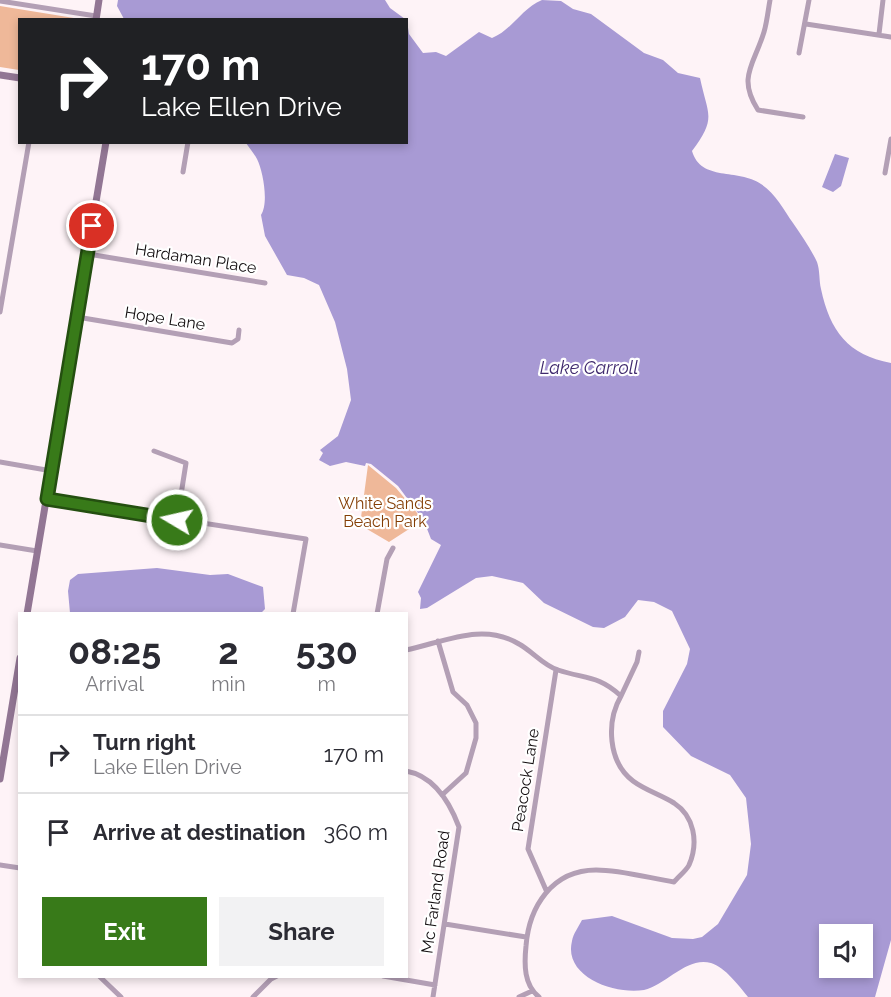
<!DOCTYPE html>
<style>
:root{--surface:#fff;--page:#f2f2f3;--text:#2b2b33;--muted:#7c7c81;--line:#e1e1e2;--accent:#387a19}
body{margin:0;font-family:Raleway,sans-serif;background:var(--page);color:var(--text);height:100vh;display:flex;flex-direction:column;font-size:22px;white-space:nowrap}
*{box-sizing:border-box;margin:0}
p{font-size:20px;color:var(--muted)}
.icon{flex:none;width:33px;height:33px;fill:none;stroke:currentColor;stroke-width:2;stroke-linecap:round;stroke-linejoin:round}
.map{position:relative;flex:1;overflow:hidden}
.sheet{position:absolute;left:18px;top:612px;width:390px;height:366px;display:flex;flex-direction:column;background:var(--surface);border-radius:0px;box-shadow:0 3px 9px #0003}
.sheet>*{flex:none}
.banner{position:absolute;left:18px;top:18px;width:390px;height:126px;border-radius:0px;box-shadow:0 3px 9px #0003;background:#202124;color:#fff;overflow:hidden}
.fabs{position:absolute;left:819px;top:924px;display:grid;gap:12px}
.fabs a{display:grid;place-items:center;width:54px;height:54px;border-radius:0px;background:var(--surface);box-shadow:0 3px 9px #0003;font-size:30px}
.pin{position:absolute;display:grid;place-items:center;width:51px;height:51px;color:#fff;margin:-26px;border:3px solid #fff;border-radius:50%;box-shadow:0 2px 6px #0007}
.me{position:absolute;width:66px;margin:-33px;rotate:279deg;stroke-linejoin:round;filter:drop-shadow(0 0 4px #0008)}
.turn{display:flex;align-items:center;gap:21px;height:126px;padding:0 24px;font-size:27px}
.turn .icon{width:78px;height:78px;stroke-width:2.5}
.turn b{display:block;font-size:42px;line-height:51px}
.eta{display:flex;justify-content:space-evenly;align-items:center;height:102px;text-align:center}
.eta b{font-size:36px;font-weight:700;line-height:42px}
.cta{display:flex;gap:12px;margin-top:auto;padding:12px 24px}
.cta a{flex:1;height:69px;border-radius:0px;background:var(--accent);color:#fff;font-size:24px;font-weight:700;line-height:69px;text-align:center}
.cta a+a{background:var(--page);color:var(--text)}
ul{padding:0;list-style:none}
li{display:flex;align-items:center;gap:18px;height:78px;padding:0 24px;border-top:2px solid var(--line)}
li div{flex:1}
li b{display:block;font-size:22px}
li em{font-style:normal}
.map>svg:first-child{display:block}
.green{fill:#efb899}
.water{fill:#a89ad4;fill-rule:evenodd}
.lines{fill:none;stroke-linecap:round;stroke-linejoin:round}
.street{stroke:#b39fb5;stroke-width:5}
.secondary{stroke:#927694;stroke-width:7}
.route-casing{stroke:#244f10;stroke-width:15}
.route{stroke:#387a19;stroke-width:10}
.labels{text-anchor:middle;stroke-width:4.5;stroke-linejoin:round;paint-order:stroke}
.street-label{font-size:16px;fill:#110c0e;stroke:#fff}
.park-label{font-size:16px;fill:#843e05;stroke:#fff}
.water-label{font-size:18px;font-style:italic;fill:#3f296d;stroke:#fff}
</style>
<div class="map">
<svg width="891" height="997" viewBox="0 0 891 997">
<rect width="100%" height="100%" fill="#fef3f7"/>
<path class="green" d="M0,6L80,19L20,20L19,70L0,67Z
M368,465L396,488L423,520L389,542L360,525Z"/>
<path class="water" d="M118,0H385L390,8L405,19H124L117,6Z
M542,0L561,1L573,9L591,14L644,53L663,60L678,73L700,78C708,116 717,117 692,151C701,182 738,168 761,184C775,193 784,210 793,223C801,235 811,249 817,262C820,270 819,281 821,289C830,331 848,355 891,363V940L875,997H748C739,986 725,967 711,963C687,956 666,985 644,990C615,995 563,977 572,941C573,934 579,926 582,920L612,916L672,938L693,939L702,937L718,924L747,875L751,844L746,798L730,775L691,756L663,727V711L687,664L690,649L672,611L654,602L638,600L625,617L604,628L593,627L544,603L523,583L492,576L476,578L427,608L420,609L421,598L418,592L441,545L431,539L424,521L398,486L371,464L366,463L365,466L346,462L330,466L319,460L323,453L320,450L338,436L351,400L347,369L335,322L319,285L304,278L287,275L265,236L261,215C269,203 263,171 257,159C254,153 249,148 246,143L406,142L407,21L409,34L423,53L436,52L446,56L479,32L492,38C512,30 521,9 542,0ZM862,934V968H830V934Z
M835,154L849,158L841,186L833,192L822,187Z
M157,568L210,575L228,574L263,587L265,609L260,614L70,613L68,591L70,580L78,574Z"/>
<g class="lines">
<path class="street" d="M770,0C768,11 767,22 764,32C754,65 737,77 758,110L803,117
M0,1L96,16
M806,24L891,37
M879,34L883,0
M799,53L809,0
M183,172L188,142
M885,173L891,139
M88,254L265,283
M0,312L29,142
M77,317L232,343L238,339L239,330
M154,451L186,463L177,520
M0,462L52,471
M47,499L306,539L293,614
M0,545L37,551
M377,614L387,559L393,548
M438,641L453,692L467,705L476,723V738L466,773L442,795
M406,650C444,642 483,622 519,644C532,651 544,666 558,670C585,679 598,675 621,696C606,722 608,762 633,781C645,790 661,795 674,803C694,816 699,842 689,865C686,871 678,877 674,882C649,878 621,870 596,870C552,870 529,907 526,946C524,965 524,985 539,997
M621,696L637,662L639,652
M406,771C434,776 450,803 459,827L433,997
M0,865L20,868
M546,890L528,849L556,670
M445,924L526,937
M99,976L121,997
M383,976L435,985
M253,997L271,979L277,976
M519,997L532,991"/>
<path class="secondary" d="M96,20L99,0
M0,75L20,78
M27,614L106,142
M0,779L20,658"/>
</g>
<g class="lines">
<defs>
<path id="route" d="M92,226L47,499L177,520"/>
</defs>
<use href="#route" class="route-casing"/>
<use href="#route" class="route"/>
</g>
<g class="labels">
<g class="street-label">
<text transform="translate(196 258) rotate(9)" y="6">Hardaman Place</text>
<text transform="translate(165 318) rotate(9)" y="6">Hope Lane</text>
<text transform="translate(525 780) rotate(-81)" y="6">Peacock Lane</text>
<text transform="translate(435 892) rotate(-82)" y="6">Mc Farland Road</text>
</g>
<g class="park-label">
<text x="385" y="509">White Sands<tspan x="385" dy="18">Beach Park</tspan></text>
</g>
<g class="water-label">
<text x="589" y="374">Lake Carroll</text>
</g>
</g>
</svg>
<div class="fabs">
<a><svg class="icon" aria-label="sound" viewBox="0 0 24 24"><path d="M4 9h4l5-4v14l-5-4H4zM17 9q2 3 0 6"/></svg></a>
</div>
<div class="pin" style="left:92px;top:226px;background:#d93025"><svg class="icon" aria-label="arrive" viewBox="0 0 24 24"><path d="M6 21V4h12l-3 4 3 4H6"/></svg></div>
<svg class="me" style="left:177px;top:520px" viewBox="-20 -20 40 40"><circle r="17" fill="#387a19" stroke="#fff" stroke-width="3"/><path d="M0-11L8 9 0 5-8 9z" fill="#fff"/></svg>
<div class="banner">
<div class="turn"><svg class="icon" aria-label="right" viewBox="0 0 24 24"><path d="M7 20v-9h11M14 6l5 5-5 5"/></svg><div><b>170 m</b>Lake Ellen Drive</div></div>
</div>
<section class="sheet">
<div class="eta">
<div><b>08:25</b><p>Arrival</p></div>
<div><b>2</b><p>min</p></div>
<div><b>530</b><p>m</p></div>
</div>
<ul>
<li><svg class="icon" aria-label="right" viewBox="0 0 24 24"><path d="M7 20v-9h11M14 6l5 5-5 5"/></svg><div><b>Turn right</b><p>Lake Ellen Drive</p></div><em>170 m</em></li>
<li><svg class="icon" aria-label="arrive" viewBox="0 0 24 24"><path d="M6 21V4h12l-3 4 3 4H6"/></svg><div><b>Arrive at destination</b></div><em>360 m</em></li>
</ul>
<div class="cta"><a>Exit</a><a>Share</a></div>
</section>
</div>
